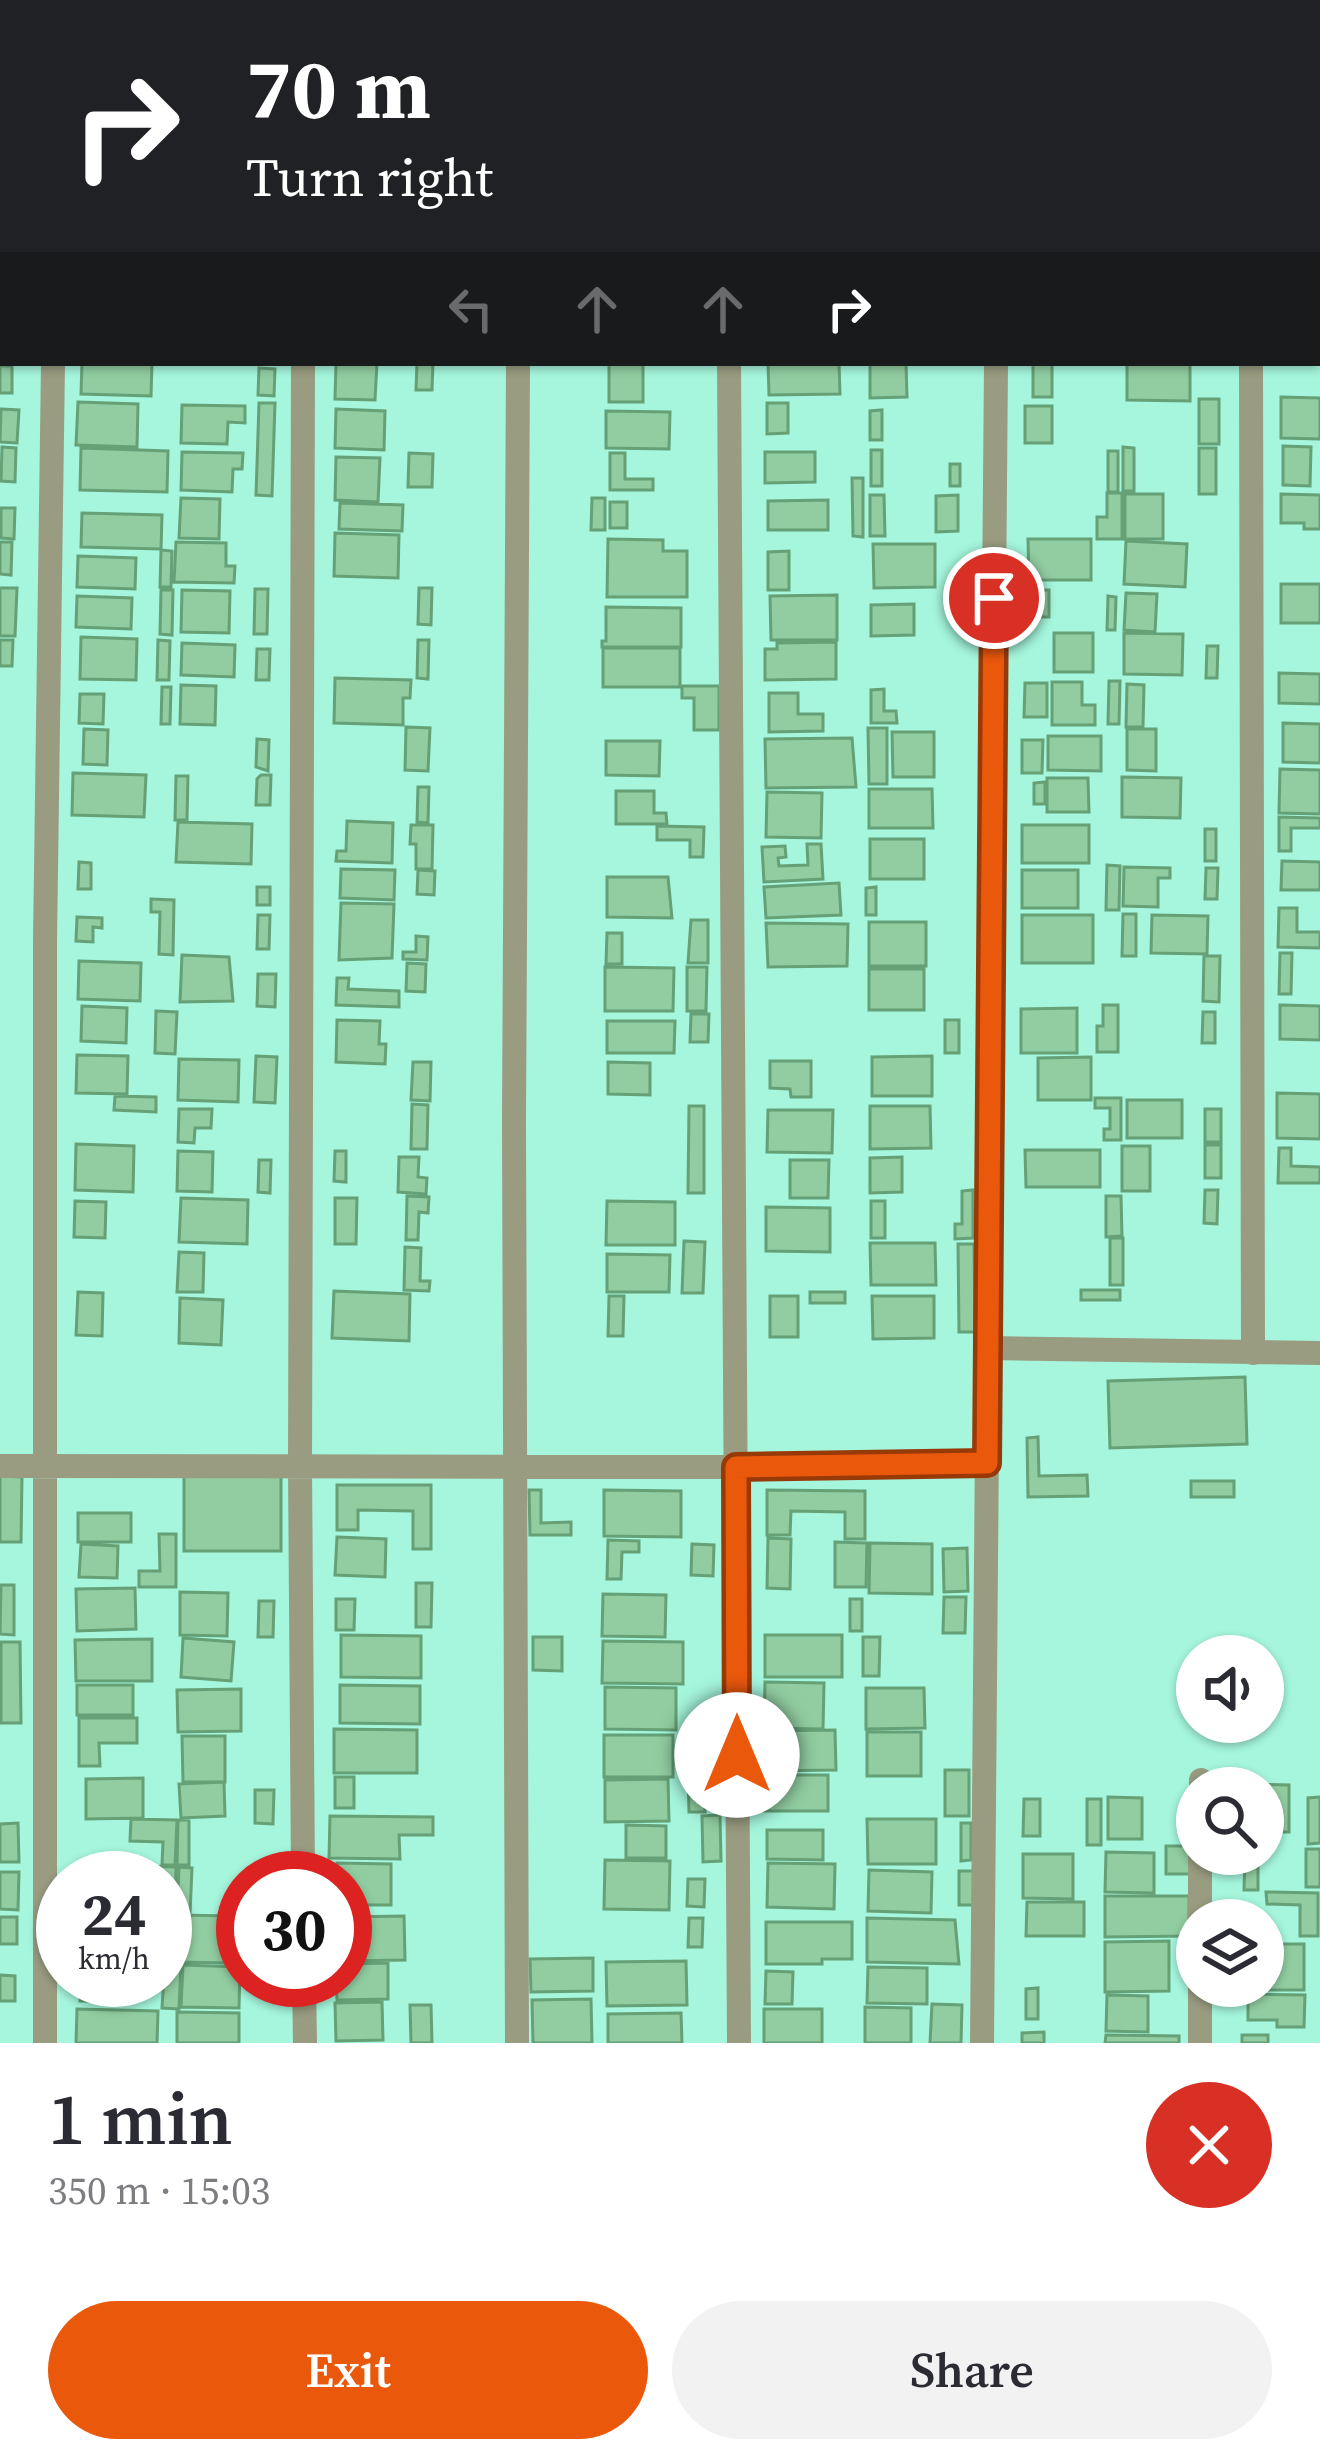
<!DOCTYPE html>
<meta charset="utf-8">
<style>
:root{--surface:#fff;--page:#f2f2f3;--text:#2b2b33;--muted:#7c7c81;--accent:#ea580c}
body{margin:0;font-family:"Source Serif 4",serif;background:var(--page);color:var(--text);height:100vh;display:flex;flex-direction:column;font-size:45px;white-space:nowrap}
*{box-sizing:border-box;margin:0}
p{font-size:39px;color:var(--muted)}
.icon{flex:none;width:66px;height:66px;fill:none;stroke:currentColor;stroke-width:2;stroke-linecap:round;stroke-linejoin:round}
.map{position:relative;height:2043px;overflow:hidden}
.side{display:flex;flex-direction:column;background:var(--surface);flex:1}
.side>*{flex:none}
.hud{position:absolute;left:0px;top:0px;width:1320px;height:366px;box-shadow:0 3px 9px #0004;background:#202124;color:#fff;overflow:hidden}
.fabs{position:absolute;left:1176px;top:1635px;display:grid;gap:24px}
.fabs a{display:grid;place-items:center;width:108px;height:108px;border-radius:50%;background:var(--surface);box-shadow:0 3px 9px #0004;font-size:60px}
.speed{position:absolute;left:36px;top:1851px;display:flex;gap:24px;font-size:60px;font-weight:700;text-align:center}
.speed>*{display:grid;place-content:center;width:156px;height:156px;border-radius:50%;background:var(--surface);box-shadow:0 3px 9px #0004;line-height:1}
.speed small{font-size:30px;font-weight:400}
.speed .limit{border:18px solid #d22;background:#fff;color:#111}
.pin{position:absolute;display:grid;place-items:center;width:102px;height:102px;color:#fff;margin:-51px;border:6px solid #fff;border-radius:50%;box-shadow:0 3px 12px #0007}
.me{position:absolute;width:132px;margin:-66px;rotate:0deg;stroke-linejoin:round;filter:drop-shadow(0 0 9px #0008)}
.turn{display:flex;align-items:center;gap:42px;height:252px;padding:0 48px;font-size:54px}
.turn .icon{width:156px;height:156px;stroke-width:2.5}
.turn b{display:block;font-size:84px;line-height:102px}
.lanes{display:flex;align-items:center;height:114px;padding:0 48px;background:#0003;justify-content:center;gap:60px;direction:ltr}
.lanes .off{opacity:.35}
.round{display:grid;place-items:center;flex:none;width:126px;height:126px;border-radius:63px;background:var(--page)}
.head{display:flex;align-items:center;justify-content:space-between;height:204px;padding:0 48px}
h1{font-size:72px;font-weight:600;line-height:90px}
.cta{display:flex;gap:24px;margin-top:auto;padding:24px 48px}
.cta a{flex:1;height:138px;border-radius:72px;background:var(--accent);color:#fff;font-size:48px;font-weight:600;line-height:138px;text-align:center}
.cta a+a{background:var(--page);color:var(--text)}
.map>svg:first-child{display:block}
.building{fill:#91cda1;stroke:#65a076;stroke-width:3}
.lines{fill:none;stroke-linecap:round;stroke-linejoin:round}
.minor{stroke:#999c81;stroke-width:24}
.tertiary{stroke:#999c81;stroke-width:27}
.route-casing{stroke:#983908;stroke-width:30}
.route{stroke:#ea580c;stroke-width:21}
</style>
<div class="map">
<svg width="1320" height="2043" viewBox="0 0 1320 2043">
<rect width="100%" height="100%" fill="#a5f6dd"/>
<path class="building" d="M263,0H333L263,3Z
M0,256H3V306H0Z
M1317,305H1320V355H1317Z
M82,363H152L151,396L81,394Z
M336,363H377L375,400L335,399Z
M417,363H433L432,390H416Z
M609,363H643V402H609Z
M768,363H839L840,394L769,395Z
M870,363H906L907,397L870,398Z
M1033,363H1052V397H1033Z
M1127,363H1190V401L1127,400Z
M0,366H12V393H0Z
M259,368L275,369L274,396L258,395Z
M1281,397L1320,398V439L1281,438Z
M1199,399H1219V444H1199Z
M78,402L138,404L137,447L76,445Z
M259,403H275L272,496L256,495Z
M767,403H788V433L767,434Z
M182,405L245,406V423L228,422L227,444L181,443Z
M1025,406H1052V443H1025Z
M1,409L19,410L17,443L0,442Z
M336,409L385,411L384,450L335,448Z
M882,410V440H870V411Z
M606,411L670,412L669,449L606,448Z
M1283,446L1311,447L1310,486L1283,485Z
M2,447L16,448L15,482L1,481Z
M1123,447L1134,448V491H1123Z
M81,448L168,451L167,492L80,490Z
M1199,448H1216V494H1199Z
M871,450H882V486H871Z
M1108,451H1118V492H1108Z
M182,452L243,453L242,469H233L232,492L181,490Z
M765,452H815V482L765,483Z
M409,453L433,454L432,487H408Z
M610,453H625V479H653V490H610Z
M336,457L380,458L378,502L335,500Z
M950,464H960V486H950Z
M852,478H863V537L853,536Z
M1107,493H1122V539H1097V517H1107Z
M1125,494H1163V539H1125Z
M1281,494L1320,495V529H1304V523H1281Z
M870,495H884L885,536H870Z
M958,495V531L936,532V496Z
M181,498L220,499L219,539L179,538Z
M592,498H605V530H591Z
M828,500V530H768V501Z
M610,502H627V528H610Z
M340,503L403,505L402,531L339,529Z
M1,508H15L14,539L1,538Z
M82,513L162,515L161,549L81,547Z
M335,533L399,535L398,578L334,576Z
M608,539L663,540V551H687V597H607Z
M1028,539H1091V580H1029Z
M1126,541L1187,544L1185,587L1124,584Z
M0,542H12L11,575L0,574Z
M176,542L226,543V566H235L234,583L174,582Z
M873,544H935V587L874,588Z
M161,550L172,551L171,587H160Z
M789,551V590H768V552Z
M78,556L136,558L135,589L77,587Z
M1281,584H1320V623H1281Z
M0,588H17L15,636H0Z
M419,588H432L431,625L418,624Z
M255,589H268L267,634H254Z
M161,590H173L172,635L160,634Z
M182,590L230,591L229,633L181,632Z
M1028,590H1049V617H1027Z
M1126,593L1157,594L1155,632L1124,630Z
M837,595V640H771L770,596Z
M77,596L132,598L131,629L76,627Z
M1108,596L1116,597L1115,630H1107Z
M914,604V635L871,636V605Z
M606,607L681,608V647H602V641H606Z
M1054,633H1093V672H1054Z
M1124,633L1183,634L1182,675L1124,674Z
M81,637L137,639L136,680L80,679Z
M0,640H13L12,666H0Z
M158,640L170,641L169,680H157Z
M418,640H429L428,679L417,678Z
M836,642V679L765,680V649H777V643Z
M182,643L235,645L234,677L181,675Z
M1207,646H1218L1217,678H1206Z
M603,648H680V687H603Z
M257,649H270L269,680H256Z
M1279,673L1320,674V704L1279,703Z
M335,678L411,680L410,698H403V725L334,723Z
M1109,681H1120L1119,724H1108Z
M1052,682H1082V705H1095V725H1052Z
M1025,683H1047V717H1024Z
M1127,684L1144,685L1143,727H1126Z
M181,685L216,686L215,725L180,724Z
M682,686H719V730H694V698H682Z
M162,687H171L170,724H161Z
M884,689V711H896L897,723H871V690Z
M769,693H798V714H823V731L769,732Z
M80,694H104L103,724L79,723Z
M1283,723L1320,724V763L1283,762Z
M406,727L430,728L428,771L405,770Z
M868,728H887V784H869Z
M84,729L108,730L107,765L83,764Z
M1127,729H1156V771L1127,770Z
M892,732H934V777H893Z
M1048,736H1101V771L1048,770Z
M852,738L856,787L766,788L765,739Z
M257,739L269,740L268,771L256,767Z
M1022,740H1043L1042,773H1022Z
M606,741H660L659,776L606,775Z
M1280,769L1320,770V814L1279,813Z
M73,773L146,775L144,817L72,815Z
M261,775H271L270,805H256L257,779Z
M176,776H188L187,820H175Z
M1122,777L1181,778L1180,818L1122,817Z
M1047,778H1088L1089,812H1047Z
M1045,782V804H1034V783Z
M418,787H429L428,823L417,822Z
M869,789H932L933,828H869Z
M616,791H654V813H666L667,824H616Z
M767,792L822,793L821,838L766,837Z
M1279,817L1320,818V828H1291V851H1279Z
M347,821L393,823L392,863L336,861L337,851H346Z
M178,822L252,824L251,864L176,862Z
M411,825H433L432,869H416V844H410Z
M1022,825H1089V863H1022Z
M657,826L704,827L703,857H690V840H657Z
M1205,829H1216V861H1205Z
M870,839H924V879H870Z
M807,844H821L823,879L764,882L762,847L785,846L786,857L778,858L779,866L808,865Z
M1282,861L1320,862V890H1281Z
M79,862L91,863V889H78Z
M1107,865L1120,866L1119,910H1106Z
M1124,867L1170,868V878H1158V907L1123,906Z
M1206,868H1218L1217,899H1205Z
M341,869L395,870L394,900L340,898Z
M418,870L435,871L434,895L417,894Z
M1022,870H1078V908H1022Z
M607,877H668L672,918L607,917Z
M839,883L841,915L766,918L764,887Z
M257,887H270V905H257Z
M876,887V915H866V888Z
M151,899L174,900L173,955L159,954L160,912H151Z
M341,903L394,904L392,958L339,960Z
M1279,908H1297V932H1320V948L1278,947Z
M1123,914H1136V956H1122Z
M258,915H270L269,949H257Z
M1022,915H1093V963H1022Z
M1152,915L1208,916L1207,954L1151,953Z
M77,917L102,918V928L93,927V942L76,941Z
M691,920H708V963H688Z
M869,922H926V966H869Z
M766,923L848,924L847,966L768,967Z
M607,933H622V964H606Z
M416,936L428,937L427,960L403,959V952H416Z
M1280,953H1292L1291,994H1279Z
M182,955L229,957L233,1001L180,1002Z
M1204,956H1220L1219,1002L1203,1001Z
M79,961L141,963L140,1001L78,999Z
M407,963L426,964L425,992L406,991Z
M605,967L674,968L673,1011H605Z
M687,967H707L706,1011H687Z
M869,969H924V1010H869Z
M258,974H276L275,1007L257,1006Z
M337,978H349L348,989L399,991V1007L336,1005Z
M1103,1005H1118V1052H1097V1026H1103Z
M1280,1005L1320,1006V1040L1280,1039Z
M82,1006L127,1008L126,1043L81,1041Z
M1077,1008V1053H1021V1009Z
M156,1011L177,1012L175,1054L155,1053Z
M1203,1012H1215V1043H1202Z
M691,1014H709L708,1042H690Z
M337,1020L380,1021L379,1044H386L385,1064L336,1062Z
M945,1020H959V1053H945Z
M607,1021H675L674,1053H607Z
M77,1055L128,1056L127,1094L76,1093Z
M256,1056L277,1057L275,1103L254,1102Z
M932,1056V1096H872V1057Z
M1091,1057V1100H1038V1058Z
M179,1059L239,1060L238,1102L178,1100Z
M770,1061H811V1097H791L790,1089L770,1088Z
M413,1062H431L430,1101L411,1100Z
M608,1062L650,1063V1095L608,1094Z
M1277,1093L1320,1094V1139L1277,1138Z
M115,1096L156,1097V1112L114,1110Z
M1095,1098H1121V1140H1104V1129H1110V1108H1095Z
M1127,1100H1182V1138H1127Z
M412,1104L428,1105L427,1149H411Z
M689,1106H704V1193H688Z
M870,1106H930L931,1148L870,1149Z
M179,1109H212L211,1128H195L194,1143L178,1142Z
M1205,1109H1221V1142H1205Z
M768,1110H833L832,1153L767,1152Z
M76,1144L134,1146L133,1192L75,1190Z
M1205,1145H1221V1178H1205Z
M1122,1146H1150V1191H1122Z
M1279,1148H1291V1166L1320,1167V1183H1278Z
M1025,1150H1100V1187H1026Z
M178,1151L213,1152L212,1192L177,1191Z
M335,1151H346V1182L334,1181Z
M399,1157H419L418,1177L427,1178L426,1194L398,1192Z
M902,1157V1192L870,1193V1158Z
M259,1160H271L270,1193L258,1192Z
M790,1160H829L828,1198H790Z
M973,1190V1238L955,1239V1224H962V1191Z
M1205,1190H1218L1217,1224L1204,1223Z
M407,1196L429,1197L428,1213L419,1212L418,1240H406Z
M1106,1196H1121L1122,1236L1106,1237Z
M181,1198L248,1200L247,1244L179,1242Z
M335,1198H357L356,1244H335Z
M75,1201L106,1202L105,1238L74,1237Z
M607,1201L675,1202V1245H606Z
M871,1201H885V1238H871Z
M766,1207L830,1208V1252L766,1251Z
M1110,1238H1123V1285H1110Z
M684,1241L705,1242L703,1293H682Z
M870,1243H935L936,1285H871Z
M958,1244H974L975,1332H959Z
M405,1247L421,1248L420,1281H430L429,1291L404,1290Z
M179,1252L204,1253L203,1292H177Z
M607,1254L670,1255L669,1292H607Z
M1081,1290H1120V1300H1081Z
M334,1291L410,1294L409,1341L332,1338Z
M78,1292L103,1293L102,1336L76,1335Z
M810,1292H845V1303H810Z
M609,1296H624L623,1336H608Z
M770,1296H798V1337H770Z
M872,1296H934V1338L873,1339Z
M180,1298L223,1300L221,1345L179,1343Z
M1245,1377L1247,1444L1110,1448L1108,1381Z
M1038,1437L1039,1476L1087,1475L1088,1496L1028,1497L1027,1438Z
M184,1472H281V1551H184Z
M0,1476L22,1477L21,1542H0Z
M1191,1481H1234V1497H1191Z
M337,1485H431V1549H413V1511L358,1510V1530H337Z
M529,1490H541V1523L571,1522V1535H530Z
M604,1490L681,1491V1537L604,1536Z
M767,1490L865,1491V1539H845V1512L791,1511L790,1535H767Z
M78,1513H131V1542H78Z
M159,1534H176V1587H139V1571H160Z
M337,1537L386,1539L385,1577L335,1575Z
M768,1538L791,1539L790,1589L767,1588Z
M608,1540L639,1541V1552H622L621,1579H607Z
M835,1542L867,1543L866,1587H835Z
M870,1543L932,1544V1594L869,1593Z
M81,1544L118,1546L117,1578L79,1577Z
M692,1544L714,1545L713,1576L691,1575Z
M967,1548L968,1591L944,1592L943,1549Z
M416,1583H432L431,1627H416Z
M1,1585H14V1635L0,1634Z
M135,1588L136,1629L77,1631L76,1589Z
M180,1592L228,1593L227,1636L180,1635Z
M603,1594L666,1595L665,1637L602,1636Z
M944,1597H966L965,1633H943Z
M336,1599H355L354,1630H336Z
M850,1599H862V1631H850Z
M259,1601H274L273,1637H258Z
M341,1635L421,1636V1678L341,1677Z
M765,1635H842V1677H765Z
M533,1637H562V1671L533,1670Z
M863,1637H880L879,1676H863Z
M183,1638L234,1642L231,1681L181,1677Z
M152,1639V1681H76L75,1640Z
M603,1641L683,1642V1684L602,1683Z
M1,1642H20L21,1723H1Z
M765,1682L824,1683L823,1729L764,1728Z
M77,1685H133V1715H77Z
M340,1685L420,1686V1724L340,1723Z
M605,1687L676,1688V1730L605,1729Z
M866,1688H924L925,1728L866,1729Z
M241,1689V1731L178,1732L177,1690Z
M79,1718H137V1743H99L100,1766H79Z
M334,1729L417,1730V1773H334Z
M835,1730L836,1770L764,1771L763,1731Z
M867,1732H921V1776H867Z
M604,1735H673V1777H604Z
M182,1736H225V1782H183Z
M945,1770H969V1816H945Z
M688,1771H704L705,1812H689Z
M764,1775H828V1811H764Z
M335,1777H354V1808H335Z
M143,1778V1818L86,1819V1779Z
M668,1779L669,1821L605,1822V1780Z
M224,1782L225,1816L181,1818L179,1784Z
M1245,1784L1289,1785V1832H1263V1788H1245Z
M255,1790H274L273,1824L255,1823Z
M1108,1797L1142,1798V1839H1108Z
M1320,1797V1843L1308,1844V1798Z
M1024,1799H1040V1836H1023Z
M1087,1799H1101V1845H1087Z
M720,1815L721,1861L703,1862L702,1816Z
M330,1816L433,1817V1835H399L400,1859L329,1858Z
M131,1819L177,1820L175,1865H162L163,1842L130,1841Z
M867,1819H936V1864H868Z
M178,1820H189V1865H177Z
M18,1823L19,1862H0V1824Z
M961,1823H971V1860L961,1861Z
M626,1825L666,1826V1858H626Z
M767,1830H823V1860L767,1859Z
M1166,1846H1191V1874H1166Z
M1306,1849H1320V1887H1306Z
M1106,1852L1154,1853V1893L1105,1892Z
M1023,1854H1073V1899L1023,1898Z
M1245,1854H1258V1890H1244Z
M605,1860L670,1861L669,1910L604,1909Z
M337,1863L391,1864V1905H345V1878H337Z
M768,1863L835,1864L834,1909L767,1907Z
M147,1866L176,1867L175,1915H165V1878H147Z
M179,1867L192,1868L190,1914L177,1913Z
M80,1869L128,1870V1878H80Z
M869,1870L932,1872L931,1913L868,1911Z
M959,1871H974V1905H959Z
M0,1872H19L18,1910L0,1909Z
M688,1879H705L704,1907L687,1906Z
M1266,1892L1318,1893V1936H1300V1905L1267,1904Z
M1105,1896H1189V1936L1105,1937Z
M1027,1902H1084V1936H1026Z
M178,1915L231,1916L230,1963L177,1962Z
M404,1916L405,1960L345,1961V1917Z
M0,1917H17V1944H0Z
M689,1918H703L702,1947H688Z
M867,1918L955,1920L959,1964L867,1962Z
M766,1922H852V1959H822V1964H766Z
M1169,1941V1991L1105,1992V1942Z
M1263,1944H1304V1990H1241V1986H1263Z
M593,1958V1991L531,1992L530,1959Z
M686,1961L687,2005L607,2006L606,1962Z
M165,1962L181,1963L179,2009L162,2008Z
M388,1963V1999L337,2000L336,1980H345V1964Z
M183,1965L240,1967L239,2008L181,2007Z
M868,1967L927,1968V2004L867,2003Z
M766,1971L793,1972L792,2004H765Z
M0,1975L15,1976V2001H0Z
M80,1980H128V2001H80Z
M1038,1988V2019H1026V1989Z
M1248,1994L1305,1995L1304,2027H1277V2020H1248Z
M1107,1995L1148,1996V2032L1106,2031Z
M591,1999L592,2043H533L532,2000Z
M382,2002L383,2040L336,2041L335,2003Z
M932,2004L962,2005L961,2043H930Z
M410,2005H431L432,2043H411Z
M865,2007L911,2008V2043H865Z
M77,2009L158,2011L157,2043H76Z
M764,2009H822V2043H764Z
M177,2012L239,2013V2043H177Z
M681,2013L682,2043H608V2014Z
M1044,2032V2043H1022V2033Z
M1106,2035L1179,2036V2043H1105Z
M1242,2035H1268V2043H1242Z"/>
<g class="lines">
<path class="minor" d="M721,0V3
M1003,0V3
M1201,0V3
M112,3V0
M369,3V0
M303,363L300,1465L303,1878
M729,363L739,2043
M1251,363L1253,1353
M988,1348L1320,1353
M0,1466L736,1467L987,1463
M1201,1788V1780
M1200,1920V1854
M304,1980L305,2043
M45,2043V942L53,363
M517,2043L514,1121L518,363
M982,2043L996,363
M1200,2043V1986"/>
<path class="tertiary" d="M0,177H3
M1317,182H1320
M0,223H3
M1317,232H1320"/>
</g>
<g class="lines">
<defs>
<path id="route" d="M737,1755L736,1467L987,1463L994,598"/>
</defs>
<use href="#route" class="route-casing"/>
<use href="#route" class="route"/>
</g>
</svg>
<div class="fabs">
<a><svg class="icon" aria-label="sound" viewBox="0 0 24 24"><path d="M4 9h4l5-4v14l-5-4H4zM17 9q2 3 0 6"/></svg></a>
<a><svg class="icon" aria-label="search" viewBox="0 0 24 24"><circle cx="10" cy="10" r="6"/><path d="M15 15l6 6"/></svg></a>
<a><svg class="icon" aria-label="layers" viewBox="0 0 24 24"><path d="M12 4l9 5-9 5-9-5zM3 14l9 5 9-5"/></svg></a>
</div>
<div class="speed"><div>24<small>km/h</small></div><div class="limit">30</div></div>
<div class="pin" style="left:994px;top:598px;background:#d93025"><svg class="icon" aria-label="arrive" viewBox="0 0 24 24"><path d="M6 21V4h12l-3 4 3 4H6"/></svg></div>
<svg class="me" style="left:737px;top:1755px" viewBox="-20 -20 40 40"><circle r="19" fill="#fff"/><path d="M0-13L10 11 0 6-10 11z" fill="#ea580c"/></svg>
<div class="hud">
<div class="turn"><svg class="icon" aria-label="right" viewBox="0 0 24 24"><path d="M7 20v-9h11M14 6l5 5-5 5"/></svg><div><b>70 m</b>Turn right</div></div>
<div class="lanes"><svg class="icon off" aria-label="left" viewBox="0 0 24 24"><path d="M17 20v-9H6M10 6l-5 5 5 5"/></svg><svg class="icon off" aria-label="ahead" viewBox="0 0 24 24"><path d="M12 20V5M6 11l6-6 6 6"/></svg><svg class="icon off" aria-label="ahead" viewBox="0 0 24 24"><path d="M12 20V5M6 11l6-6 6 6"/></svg><svg class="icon" aria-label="right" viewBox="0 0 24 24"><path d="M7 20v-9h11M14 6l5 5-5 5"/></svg></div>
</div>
</div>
<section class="side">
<div class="head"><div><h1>1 min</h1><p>350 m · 15:03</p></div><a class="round" style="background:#d93025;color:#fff"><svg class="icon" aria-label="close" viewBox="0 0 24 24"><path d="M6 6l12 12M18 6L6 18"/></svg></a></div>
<div class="cta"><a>Exit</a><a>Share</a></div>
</section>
